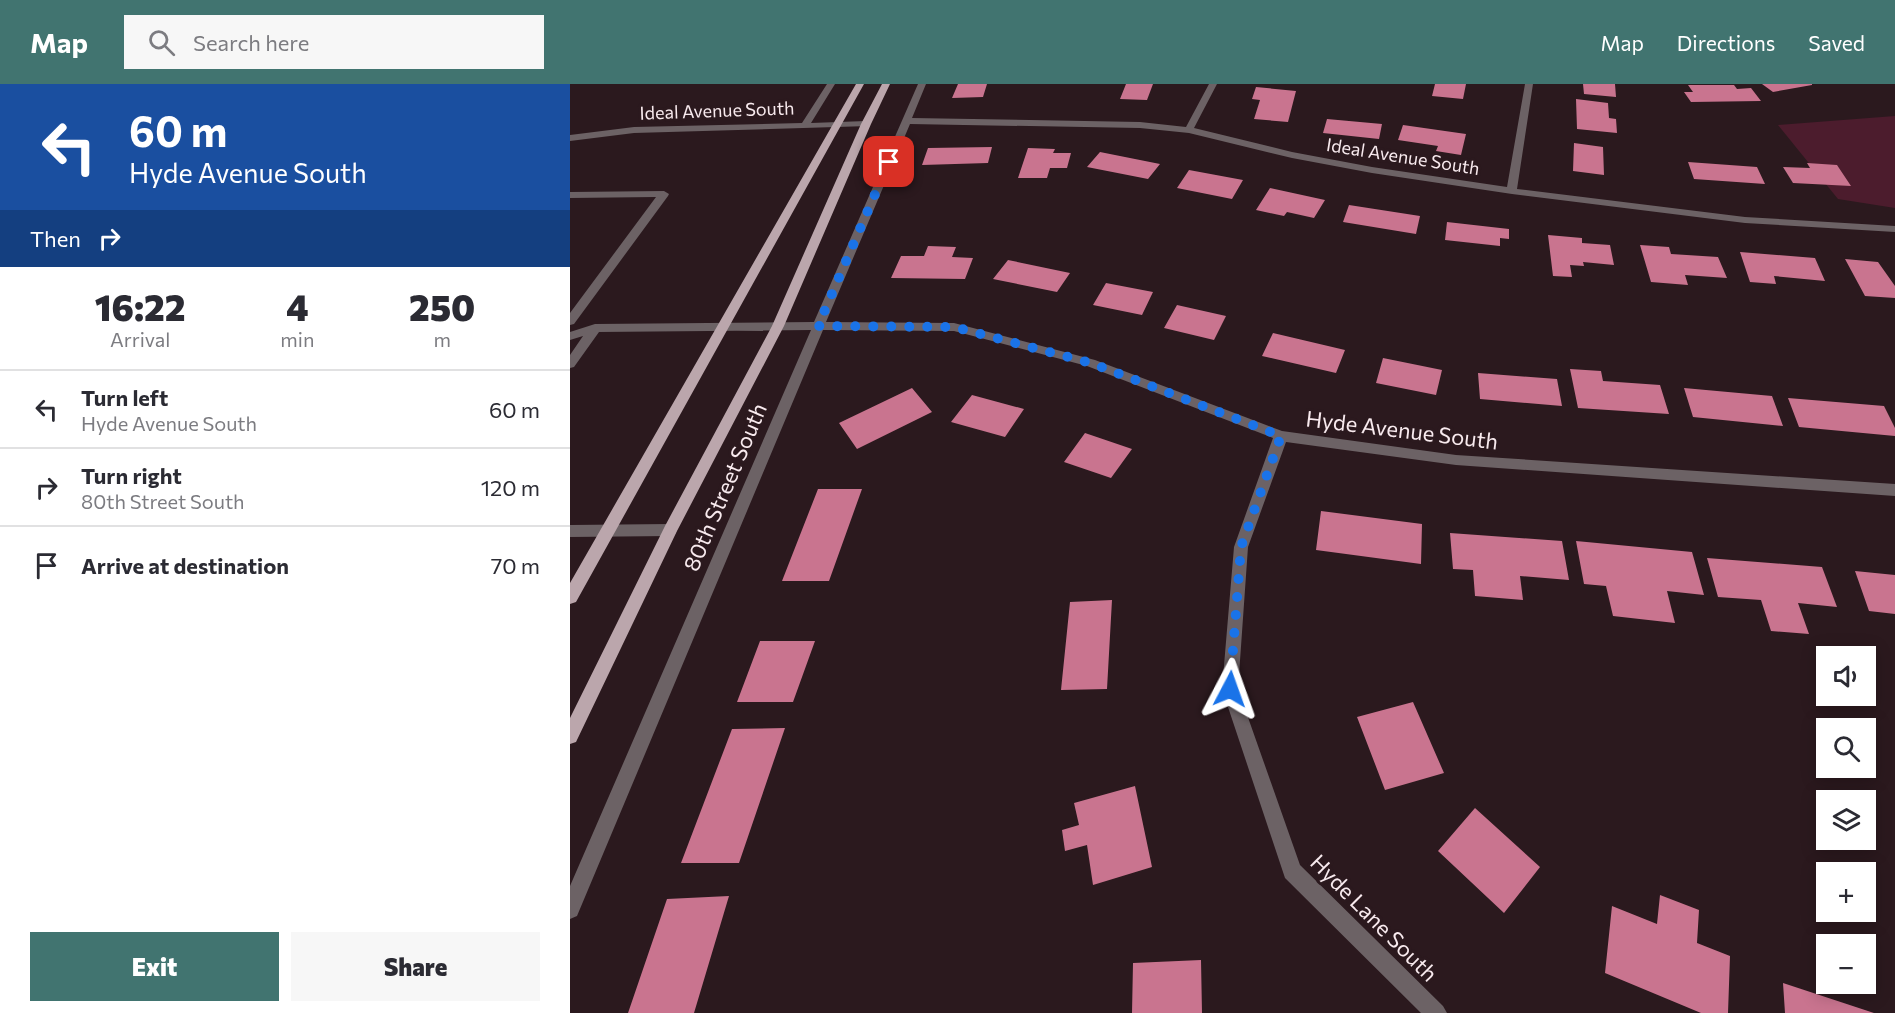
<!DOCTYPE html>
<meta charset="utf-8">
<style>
:root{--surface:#fff;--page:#f7f7f7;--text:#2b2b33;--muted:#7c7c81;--line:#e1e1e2;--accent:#417470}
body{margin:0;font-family:Commissioner,sans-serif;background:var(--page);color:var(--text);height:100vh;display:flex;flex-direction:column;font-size:22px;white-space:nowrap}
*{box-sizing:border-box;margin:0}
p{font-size:20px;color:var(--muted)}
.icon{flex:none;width:33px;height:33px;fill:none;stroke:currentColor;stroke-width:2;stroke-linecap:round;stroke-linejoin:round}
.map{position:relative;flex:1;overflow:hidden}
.sheet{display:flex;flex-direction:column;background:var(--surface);width:570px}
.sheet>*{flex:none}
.hud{background:#1a4fa0;color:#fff;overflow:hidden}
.tools{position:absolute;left:1246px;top:562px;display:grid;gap:12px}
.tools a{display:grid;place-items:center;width:60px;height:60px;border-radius:0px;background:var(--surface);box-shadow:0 3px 15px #0003;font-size:30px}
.pin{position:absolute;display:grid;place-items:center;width:51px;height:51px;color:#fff;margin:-26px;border-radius:12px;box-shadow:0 3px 9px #0006}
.me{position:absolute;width:66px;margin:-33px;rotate:4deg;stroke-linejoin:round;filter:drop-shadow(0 0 4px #0008)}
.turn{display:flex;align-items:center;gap:21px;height:126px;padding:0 30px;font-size:27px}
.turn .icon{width:78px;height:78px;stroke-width:2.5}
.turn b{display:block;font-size:42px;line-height:51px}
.then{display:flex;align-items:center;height:57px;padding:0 30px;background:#0003;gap:12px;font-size:22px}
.eta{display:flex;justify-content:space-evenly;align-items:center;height:102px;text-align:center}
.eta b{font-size:36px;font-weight:800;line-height:42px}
.action{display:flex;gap:12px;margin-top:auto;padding:12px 30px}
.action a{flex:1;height:69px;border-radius:0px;background:var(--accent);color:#fff;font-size:24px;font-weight:800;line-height:69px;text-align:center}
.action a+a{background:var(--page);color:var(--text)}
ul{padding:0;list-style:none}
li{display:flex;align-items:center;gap:18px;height:78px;padding:0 30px;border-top:2px solid var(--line)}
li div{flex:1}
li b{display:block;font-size:22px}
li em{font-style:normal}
header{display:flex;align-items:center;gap:36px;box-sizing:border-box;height:84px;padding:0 30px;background:var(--accent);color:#fff}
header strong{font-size:28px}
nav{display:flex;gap:33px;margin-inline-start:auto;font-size:21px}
.search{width:420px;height:54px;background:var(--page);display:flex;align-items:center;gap:15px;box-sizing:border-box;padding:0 21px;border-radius:0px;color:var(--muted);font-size:22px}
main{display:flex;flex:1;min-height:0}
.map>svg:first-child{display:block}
.green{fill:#4c1c2d}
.building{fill:#c9748f}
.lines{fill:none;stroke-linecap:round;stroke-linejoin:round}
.minor{fill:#6c6265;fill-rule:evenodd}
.major{fill:#bba6ac;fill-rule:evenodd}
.route{stroke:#1a73e8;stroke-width:10;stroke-dasharray:0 18}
.labels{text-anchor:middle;stroke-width:6;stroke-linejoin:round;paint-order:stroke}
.far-street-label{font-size:18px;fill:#f8eaee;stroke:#2b191e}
.street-label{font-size:22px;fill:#f8eaee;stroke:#2b191e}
</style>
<header>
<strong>Map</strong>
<div class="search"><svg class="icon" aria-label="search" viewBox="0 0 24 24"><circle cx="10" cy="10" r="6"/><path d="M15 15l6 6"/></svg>Search here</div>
<nav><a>Map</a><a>Directions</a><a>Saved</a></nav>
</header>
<main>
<section class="sheet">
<div class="hud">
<div class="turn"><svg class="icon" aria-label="left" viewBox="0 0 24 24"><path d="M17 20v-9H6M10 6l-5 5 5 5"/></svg><div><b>60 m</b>Hyde Avenue South</div></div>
<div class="then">Then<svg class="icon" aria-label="right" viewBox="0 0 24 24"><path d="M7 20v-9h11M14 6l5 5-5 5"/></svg></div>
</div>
<div class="eta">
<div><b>16:22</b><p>Arrival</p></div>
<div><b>4</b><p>min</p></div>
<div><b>250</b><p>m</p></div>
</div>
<ul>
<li><svg class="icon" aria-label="left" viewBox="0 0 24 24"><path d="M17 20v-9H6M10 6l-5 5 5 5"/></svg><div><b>Turn left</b><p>Hyde Avenue South</p></div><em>60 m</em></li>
<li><svg class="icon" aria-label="right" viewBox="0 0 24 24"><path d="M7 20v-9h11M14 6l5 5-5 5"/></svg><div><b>Turn right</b><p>80th Street South</p></div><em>120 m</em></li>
<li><svg class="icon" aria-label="arrive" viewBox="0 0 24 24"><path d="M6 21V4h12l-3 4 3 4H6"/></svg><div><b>Arrive at destination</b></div><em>70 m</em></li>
</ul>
<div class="action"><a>Exit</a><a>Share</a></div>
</section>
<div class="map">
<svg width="1325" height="929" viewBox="0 0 1325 929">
<rect width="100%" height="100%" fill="#2b191e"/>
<path class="green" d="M1325,32V124L1268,115L1208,41Z"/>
<path class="building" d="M388,0H417L413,13L382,14Z
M556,0H583L577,16L550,15Z
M865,0H896L893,15L862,12Z
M1013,0H1045L1046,13L1014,10Z
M1192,0H1242V1L1203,8Z
M1118,1H1164L1167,5L1181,4L1191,17L1121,18L1114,8H1123Z
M686,3L726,7L718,38L684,35L690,16L682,15Z
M1006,15L1038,19L1039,34L1046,35L1047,49L1007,45Z
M757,35L812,40L809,55L753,49Z
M833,41L896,50L891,71L866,67L868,62L828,56Z
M1004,59L1033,63L1034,91L1003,87Z
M422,63L418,79L352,81L358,64Z
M458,64L485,65L483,69H501L497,84H480L477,94H448Z
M530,68L590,80L578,95L517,83Z
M1118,78L1187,83L1195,100L1124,95Z
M1237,79L1267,81L1281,102L1223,99L1213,83L1240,84Z
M619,86L673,96L662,115L607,104Z
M700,104L755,116L744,134L717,128L714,132L686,126Z
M779,121L850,132L846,150L773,138Z
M877,138L939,145V155L930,154V162L875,156Z
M978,151L1012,154V159L1040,161L1044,181L1013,178L1014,182L1000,181L1002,193L983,192Z
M1070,161L1099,163L1101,170L1148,173L1157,194L1115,191L1118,201L1081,198Z
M358,162L386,163L382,173L403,174L395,195L321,194L331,172H354Z
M1170,168L1245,174L1255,197L1204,192L1206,200L1180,198Z
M1275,175L1308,178L1325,202V214L1295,212Z
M438,176L500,189L487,208L423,195Z
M536,199L583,208L572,231L523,221Z
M607,221L656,232L644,256L594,244Z
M703,249L775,266L766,289L692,272Z
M813,274L872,286L866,311L806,299Z
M1000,285L1031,287L1033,297L1090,301L1099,330L1008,324Z
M908,289L987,295L992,322L910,315Z
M342,304L362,328L287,365L269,339Z
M1114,304L1202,312L1213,342L1123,333Z
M402,311L454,325L435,353L381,338Z
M1218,314L1314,322L1325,344V352L1229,343Z
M515,349L562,365L541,394L494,378Z
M248,405H292L259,497H212Z
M751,427L852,440L851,480L746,466Z
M880,449L992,457L999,496L950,492L953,516L905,512L903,486L883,485Z
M1006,457L1122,468L1134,511L1097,507L1105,539L1043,532L1036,502L1014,500Z
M1137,474L1252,483L1267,523L1228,519L1239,550L1201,547L1191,516L1148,513Z
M1285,487L1325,491V530L1299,527Z
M542,516L537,605L491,606L500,518Z
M190,557H245L223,618H167Z
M843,618L874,689L815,706L787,633Z
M215,644L169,779H111L162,645Z
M565,702L582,783L523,801L517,761L495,767L492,746L509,741L504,719Z
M905,724L970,783L934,829L868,767Z
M1090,811L1129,826L1127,859L1160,872L1158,929H1131L1035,889L1042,822L1087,840Z
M159,812L124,929H58L97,815Z
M631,876L632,929H562L563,879Z
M1213,899L1304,929H1215Z"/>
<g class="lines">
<path class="minor" d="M257,0H265L241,39L296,37L299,38V42L64,49L0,57V51L64,43L232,39Z
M348,0H356L342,34L570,38L616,43L639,0H647L624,44L722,68L802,83L937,103L955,0H963L947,105L1175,133L1325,142V148L1175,139L942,110L802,89L722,74L619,49L570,44L340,40L256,238L384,239L525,276L712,347L886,371L1325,400V412L886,381L716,358L678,463L668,605L730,781L873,922L877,929H851L715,794L652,605L664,463L703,354L517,282L384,247L253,246L7,832L0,835V802L241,246L29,248L4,283L0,284V271L13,252L0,256V248L25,240L244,238Z
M94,107L99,110L98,112L4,240L0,241V229L86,113L0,114V108Z
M100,440L105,442L107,446L105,450L100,452L0,453V441Z"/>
<path class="major" d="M286,0H294L6,518L0,520V499Z
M312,0H320L301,40L214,242L107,447L6,658L0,660V634L95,442L202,242L291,40Z"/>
</g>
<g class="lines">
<path class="route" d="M319,78L248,242L384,243L521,279L711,352L671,463L660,605"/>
</g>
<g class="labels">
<g class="far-street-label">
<text transform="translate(147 27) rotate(-2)" y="6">Ideal Avenue South</text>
<text transform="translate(833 73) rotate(9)" y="6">Ideal Avenue South</text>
</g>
<g class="street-label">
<text transform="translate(832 346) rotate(7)" y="8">Hyde Avenue South</text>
<text transform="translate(155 403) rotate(-67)" y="8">80th Street South</text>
<text transform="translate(804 834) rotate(45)" y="8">Hyde Lane South</text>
</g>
</g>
</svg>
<div class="tools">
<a><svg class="icon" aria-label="sound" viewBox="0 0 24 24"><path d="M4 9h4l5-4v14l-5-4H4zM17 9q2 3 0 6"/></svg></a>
<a><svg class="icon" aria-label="search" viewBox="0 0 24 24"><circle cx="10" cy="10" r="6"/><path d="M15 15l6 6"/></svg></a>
<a><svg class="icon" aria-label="layers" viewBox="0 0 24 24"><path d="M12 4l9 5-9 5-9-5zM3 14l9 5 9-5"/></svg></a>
<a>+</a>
<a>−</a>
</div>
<div class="pin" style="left:319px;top:78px;background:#d93025"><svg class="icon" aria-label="arrive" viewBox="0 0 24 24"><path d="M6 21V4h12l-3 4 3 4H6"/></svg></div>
<svg class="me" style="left:660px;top:605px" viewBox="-20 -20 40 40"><path d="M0-17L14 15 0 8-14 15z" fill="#1a73e8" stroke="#fff" stroke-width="4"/></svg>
</div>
</main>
